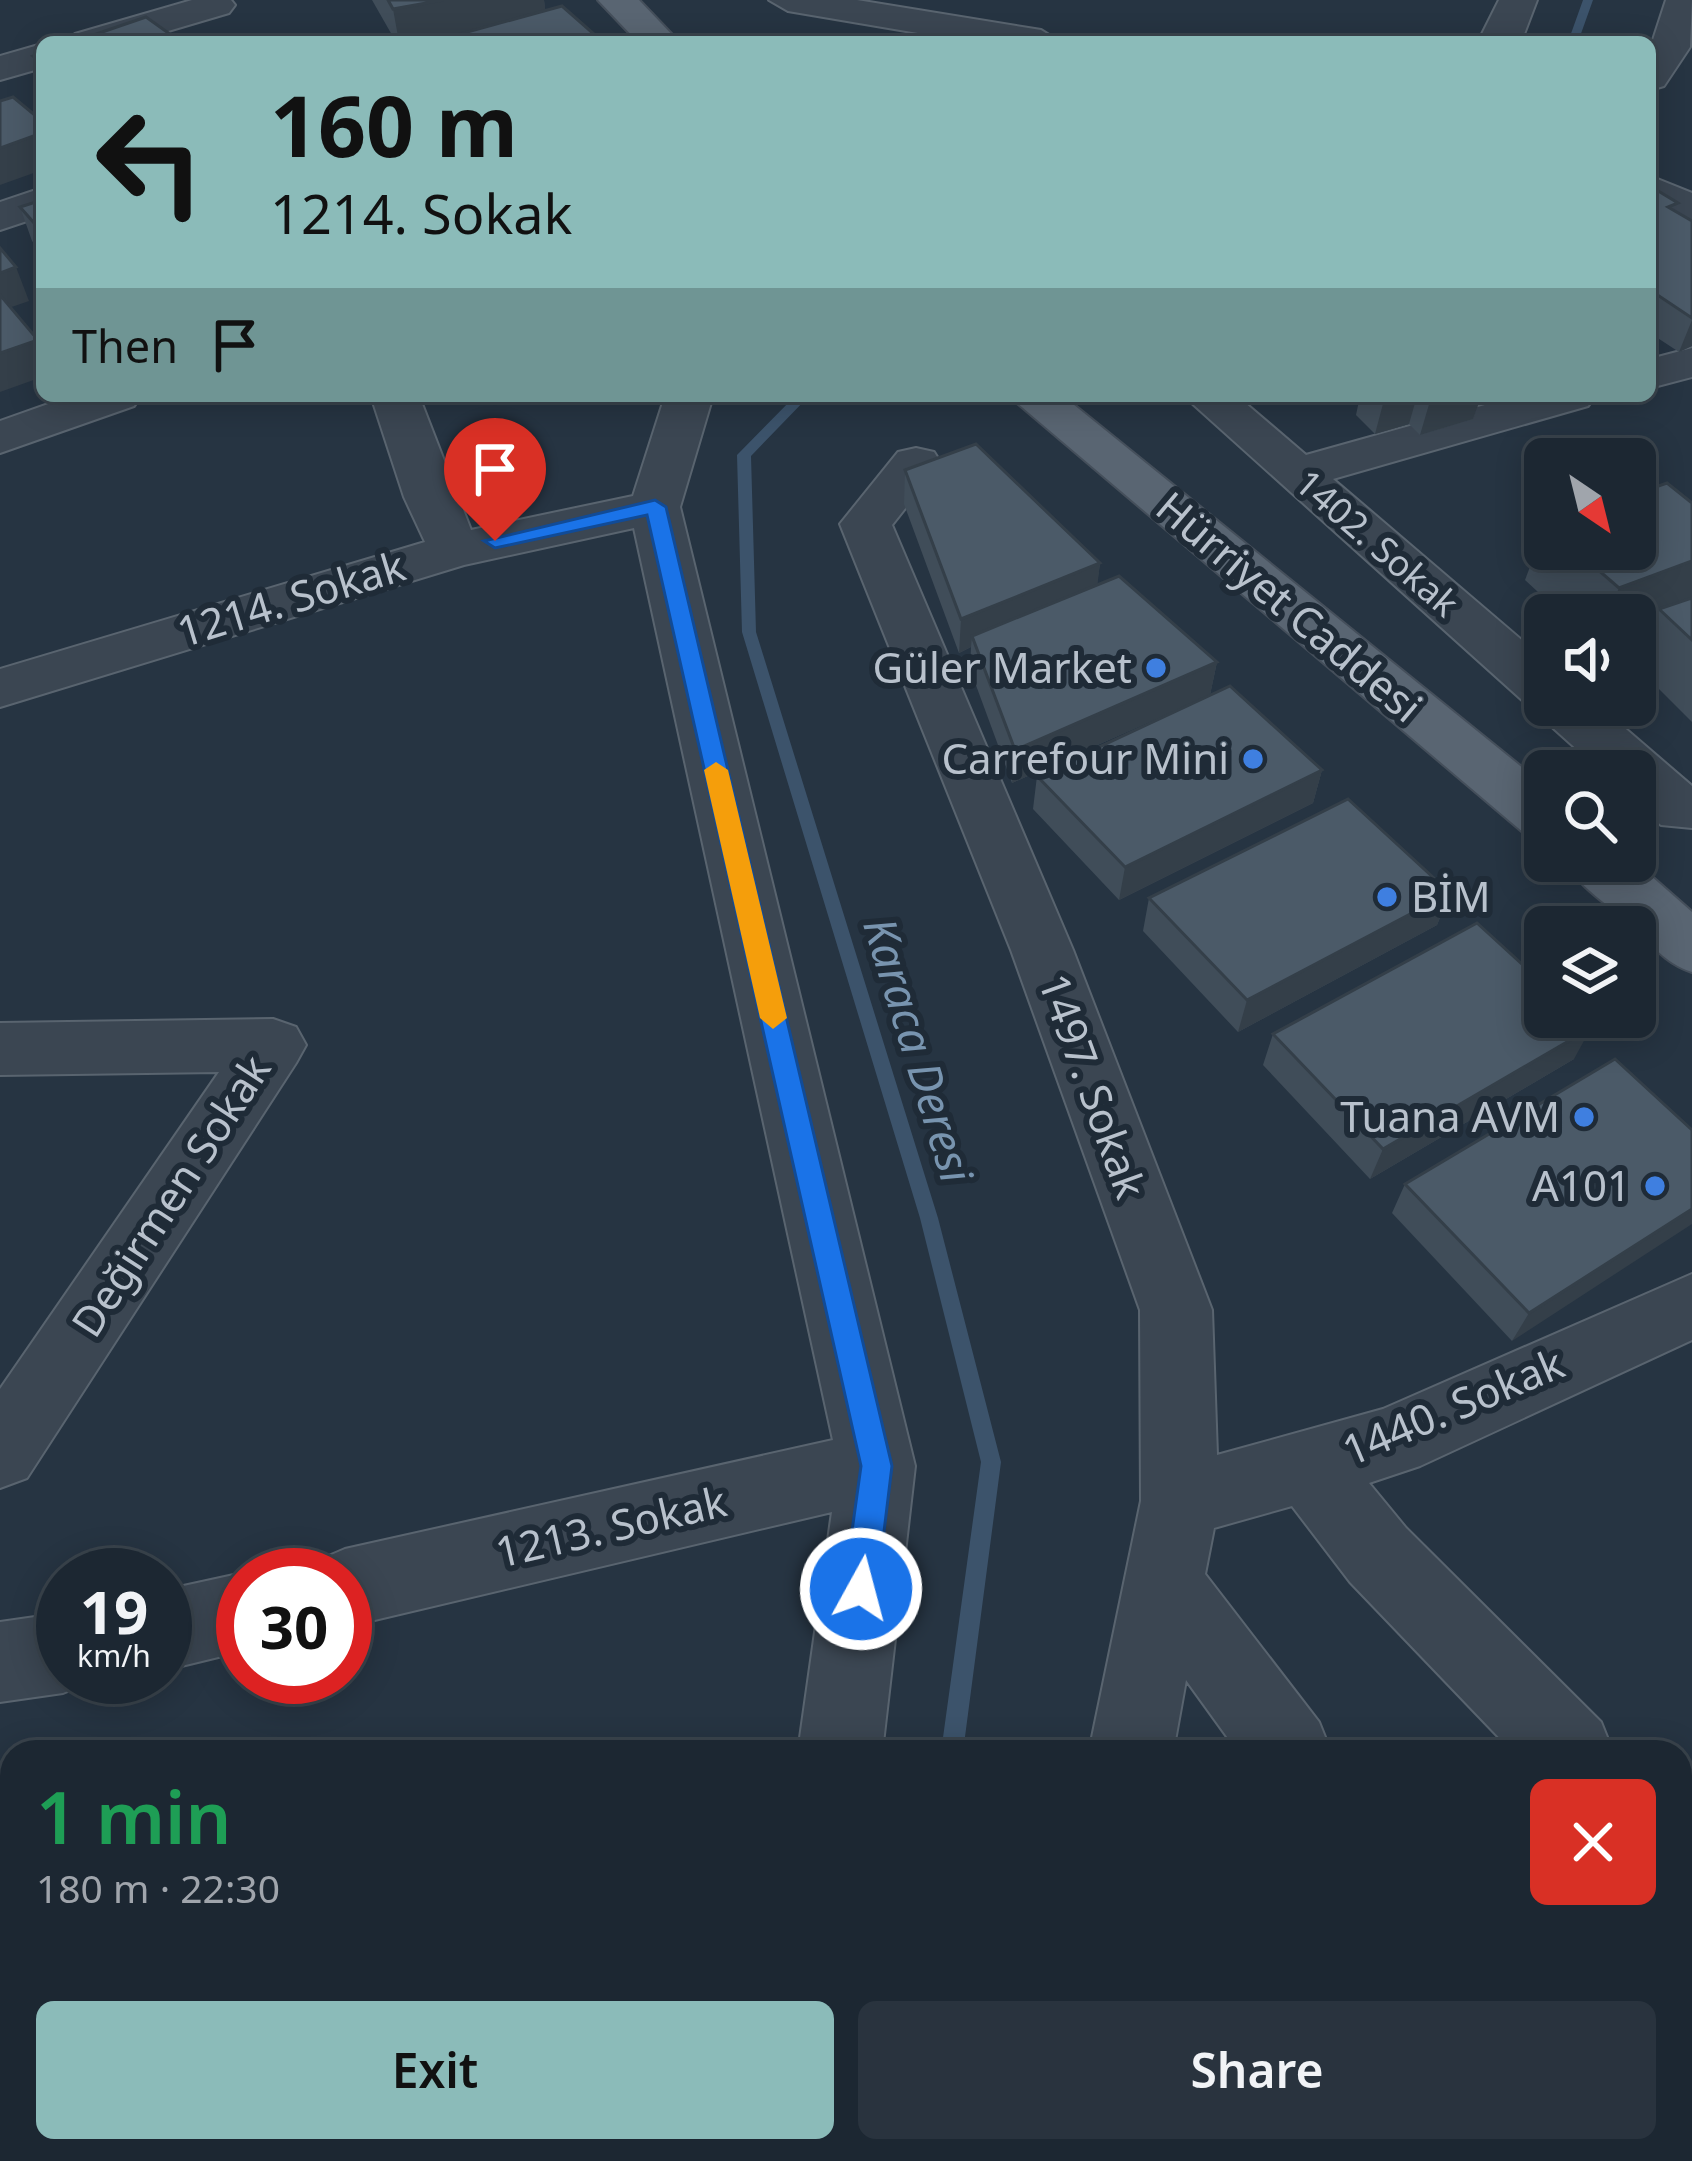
<!DOCTYPE html>
<meta charset="utf-8">
<style>
:root{--surface:#1c2732;--page:#29333e;--text:#f1f3f6;--muted:#a0a5ac;--line:#3a444d;--accent:#8bbbb9}
body{margin:0;font-family:"Noto Sans",sans-serif;background:var(--page);color:var(--text);height:100vh;display:flex;flex-direction:column;font-size:45px;white-space:nowrap}
*{box-sizing:border-box;margin:0}
p{font-size:39px;color:var(--muted)}
.icon{flex:none;width:66px;height:66px;fill:none;stroke:currentColor;stroke-width:2;stroke-linecap:round;stroke-linejoin:round}
.map{position:relative;flex:1;overflow:hidden}
.drawer{position:absolute;left:0px;top:1740px;width:1692px;height:423px;display:flex;flex-direction:column;background:var(--surface);border-radius:36px 36px 0 0;box-shadow:0 6px 30px #0003,0 0 0 3px var(--line)}
.drawer>*{flex:none}
.hud{position:absolute;left:36px;top:36px;width:1620px;height:366px;border-radius:18px;box-shadow:0 6px 30px #0003,0 0 0 3px var(--line);background:#8bbbb9;color:#111;overflow:hidden}
.needle{width:78px;rotate:145deg}
.fabs{position:absolute;left:1524px;top:438px;display:grid;gap:24px}
.fabs a{display:grid;place-items:center;width:132px;height:132px;border-radius:18px;background:var(--surface);box-shadow:0 6px 30px #0003,0 0 0 3px var(--line);font-size:60px}
.speed{position:absolute;left:36px;top:1548px;display:flex;gap:24px;font-size:60px;font-weight:700;text-align:center}
.speed>*{display:grid;place-content:center;width:156px;height:156px;border-radius:50%;background:var(--surface);box-shadow:0 6px 30px #0003,0 0 0 3px var(--line);line-height:1}
.speed small{font-size:30px;font-weight:400}
.speed .limit{border:18px solid #d22;background:#fff;color:#111}
.pin{position:absolute;display:grid;place-items:center;width:102px;height:102px;color:#fff;margin:-123px -51px;border-radius:50% 50% 50% 0;rotate:-45deg;box-shadow:0 0 12px #0007}
.pin .icon{rotate:45deg}
.me{position:absolute;width:132px;margin:-66px;rotate:7deg;stroke-linejoin:round;filter:drop-shadow(0 0 9px #0008)}
.turn{display:flex;align-items:center;gap:42px;height:252px;padding:0 36px;font-size:54px}
.turn .icon{width:156px;height:156px;stroke-width:2.5}
.turn b{display:block;font-size:84px;line-height:102px}
.then{display:flex;align-items:center;height:114px;padding:0 36px;background:#0003;gap:24px;font-size:45px}
.round{display:grid;place-items:center;flex:none;width:126px;height:126px;border-radius:18px;background:var(--page)}
.summary{display:flex;align-items:center;justify-content:space-between;height:204px;padding:0 36px}
h1{font-size:72px;font-weight:600;line-height:90px;color:#1e9e55}
.action{display:flex;gap:24px;margin-top:auto;padding:24px 36px}
.action a{flex:1;height:138px;border-radius:18px;background:var(--accent);color:#111;font-size:48px;font-weight:600;line-height:138px;text-align:center}
.action a+a{background:var(--page);color:var(--text)}
.map>svg:first-child{display:block}
.lines{fill:none;stroke-linecap:round;stroke-linejoin:round}
.stream{fill:#3c536b;fill-rule:evenodd}
.minor-casing{stroke:#59646f;stroke-width:4}
.major-casing{stroke:#454f5b;stroke-width:4}
.minor{fill:#3b4652;fill-rule:evenodd}
.major{fill:#596572;fill-rule:evenodd}
.wall{fill:#404d59}
.shaded-wall{fill:#343f49}
.building{fill:#4b5a68;stroke:#343f49;stroke-width:3}
.route{fill:#1a73e8;stroke:#114b97;stroke-width:3}
.slow{fill:#f59e0b}
.shop-dot{fill:#3f7fe0;stroke:#1f2b37;stroke-width:4.5}
.labels{text-anchor:middle;stroke-width:12;stroke-linejoin:round;paint-order:stroke}
.far-street-label{font-size:36px;fill:#b8c1cc;stroke:#1f2b37}
.street-label{font-size:42px;fill:#b8c1cc;stroke:#1f2b37}
.poi-label{font-size:42px;fill:#b8c1cc;stroke:#1f2b37;text-anchor:end}
.water-label{font-size:45px;font-style:italic;fill:#7894af;stroke:#1f2b37}
</style>
<div class="map">
<svg width="1692" height="2161" viewBox="0 0 1692 2161">
<rect width="100%" height="100%" fill="#263442"/>
<g class="lines">
<path class="stream" d="M1583,0H1593L1578,42H1568Z
M795,396H809L751,456L756,632L938,1218L1001,1462L963,1752H941L981,1462L920,1218L742,632L737,455Z
M885,2151H911L910,2161H884Z"/>
<defs>
<path id="minor" d="M192,0H231L235,5L229,13L131,42H70L75,34Z
M769,0H857L1041,30L1060,42H971L788,11Z
M1499,0H1537L1521,42H1478Z
M1666,0H1692L1690,47L1664,86L1650,90V49Z
M42,44V68L0,80V56Z
M1650,176L1692,193V222L1650,205Z
M42,188V216L0,230V202Z
M1692,348V377L1650,388V359Z
M71,396H141L134,406L0,453V421Z
M371,396H419L471,530L633,496L665,396H713L680,507L915,1466L882,1752H798L832,1512L345,1627V1575H311L317,1561L345,1549L833,1440L634,528L464,565L0,707V669L425,542L404,497Z
M1184,396H1237L1306,455L1517,396H1595L1588,406L1333,479L1545,660V705H1598L1692,786V828L1661,825L1635,802V771H1601Z
M916,448L934,452L941,463L892,525L1073,950L1212,1310L1217,1455L1383,1409L1692,1274V1340L1420,1466L1369,1483L1406,1528L1601,1722L1613,1752H1513L1350,1582L1292,1506L1214,1528L1205,1574L1319,1722L1331,1752H1238L1186,1680L1173,1752H1089L1141,1501L1140,1310L1011,950L840,524L898,452Z
M273,1019L296,1027L306,1045L296,1063L27,1478L0,1488V1389L219,1072L0,1075V1023Z
M243,1573L248,1575H243V1651L165,1670V1590Z
M63,1613V1677H93L92,1681L63,1693L0,1702V1622Z
M1680,1821L1692,1826V1919L1680,1914Z
M693,2151H787L784,2161H690Z
M1009,2151H1103L1101,2161H1007Z
M1544,2151H1642L1646,2161H1548Z"/>
<path id="major" d="M598,0H639L679,42H638Z
M1009,396H1063L1545,786V839L1524,833Z
M1565,861H1634L1692,912V972C1664,963 1652,944 1634,927C1611,906 1581,890 1565,861Z"/>
</defs>
<use href="#minor" class="minor-casing"/>
<use href="#major" class="major-casing"/>
<use href="#minor" class="minor"/>
<use href="#major" class="major"/>
</g>
<path class="wall" d="M372,0H544L545,10L603,42H396Z
M42,53V83L33,56Z
M1650,186L1675,211L1692,221V346L1679,352L1650,333Z
M42,200V251L32,241L20,207Z
M1360,396H1491L1489,401L1478,405L1473,419L1420,435L1409,424L1375,434L1356,415Z
M905,470L1100,563L1097,584L1217,662L1210,695L1012,783L970,669L971,647L959,653L904,504Z
M1692,503V722L1635,665L1653,622L1635,615H1563L1525,580L1545,527V549H1635Z
M1322,770L1313,803L1119,900L1033,809L1037,776Z
M1450,893L1437,925L1238,1032L1143,931L1149,898Z
M1273,1034L1574,1059L1370,1179L1263,1065Z
M1692,1130L1512,1341L1392,1213L1405,1184Z"/>
<path class="shaded-wall" d="M443,0H544L547,22L441,42H399L393,9Z
M42,133V170L0,185V148Z
M16,267L29,301L0,311V273Z
M1692,320V346L1679,352Z
M38,340L42,350V377L0,392V353Z
M1399,396H1417L1409,424L1375,434L1384,400Z
M1446,396H1491L1489,401L1478,405L1473,419L1420,435L1430,401Z
M1692,561V607L1659,609L1653,622L1635,629V615H1607L1619,588Z
M1100,563L1096,597L972,636L971,647L959,653L961,619Z
M1217,662L1210,695L1012,783L1015,750Z
M1322,770L1313,803L1119,900L1125,867Z
M1450,893L1437,925L1238,1032L1247,1000Z
M1591,1028L1574,1059L1370,1179L1383,1149Z
M1692,1209V1224L1512,1341L1529,1313Z"/>
<path class="building" d="M388,0H443L393,9Z
M562,6L603,42H431Z
M146,17L181,42H73Z
M42,53V63L33,56Z
M13,97L42,121V133L0,148V101Z
M1650,186L1678,203L1668,207L1692,221V318L1650,290Z
M42,200V232L20,207Z
M0,248L16,267L0,273Z
M0,295L38,340L0,353Z
M1424,396H1446L1430,401Z
M976,444L1100,563L961,619L905,470Z
M1667,483L1692,503V561L1619,588L1574,549H1635V494Z
M1119,576L1217,662L1015,750L972,636Z
M1692,598V640L1659,609Z
M1230,686L1322,770L1125,867L1037,776Z
M1348,799L1450,893L1247,1000L1149,898Z
M1477,923L1545,985V1017H1580L1591,1028L1383,1149L1273,1034Z
M1615,1059L1692,1130V1209L1529,1313L1405,1184Z"/>
<path class="route" d="M655,500L666,507L892,1466L877,1589L872,1600L861,1605L849,1600L844,1589L861,1466L647,515L495,548L484,541Z"/>
<path class="slow" d="M716,762L728,770L787,1018L773,1029L760,1018L704,770Z"/>
<g class="shop-dot">
<circle cx="1156" cy="668" r="12"/>
<circle cx="1253" cy="759" r="12"/>
<circle cx="1387" cy="897" r="12"/>
<circle cx="1584" cy="1117" r="12"/>
<circle cx="1655" cy="1186" r="12"/>
</g>
<g class="labels">
<g class="far-street-label">
<text transform="translate(1377 543) rotate(41)" y="13">1402. Sokak</text>
</g>
<g class="street-label">
<text transform="translate(291 599) rotate(-17)" y="15">1214. Sokak</text>
<text transform="translate(1289 607) rotate(40)" y="15">Hürriyet Caddesi</text>
<text transform="translate(1092 1086) rotate(70)" y="15">1497. Sokak</text>
<text transform="translate(171 1196) rotate(-57)" y="15">Değirmen Sokak</text>
<text transform="translate(1453 1407) rotate(-23)" y="15">1440. Sokak</text>
<text transform="translate(611 1527) rotate(-13)" y="15">1213. Sokak</text>
</g>
<g class="poi-label">
<text x="1132" y="683">Güler Market</text>
<text x="1229" y="774">Carrefour Mini</text>
<text x="1411" y="912" text-anchor="start">BİM</text>
<text x="1560" y="1132">Tuana AVM</text>
<text x="1631" y="1201">A101</text>
</g>
<g class="water-label">
<text transform="translate(918 1050) rotate(73)" y="16">Karaca Deresi</text>
</g>
</g>
</svg>
<div class="fabs">
<a><svg class="needle" viewBox="-14 -14 28 28"><path d="M0-13l5 13h-10z" fill="#e53935"/><path d="M0 13l5-13h-10z" fill="#a0a5ac"/></svg></a>
<a><svg class="icon" aria-label="sound" viewBox="0 0 24 24"><path d="M4 9h4l5-4v14l-5-4H4zM17 9q2 3 0 6"/></svg></a>
<a><svg class="icon" aria-label="search" viewBox="0 0 24 24"><circle cx="10" cy="10" r="6"/><path d="M15 15l6 6"/></svg></a>
<a><svg class="icon" aria-label="layers" viewBox="0 0 24 24"><path d="M12 4l9 5-9 5-9-5zM3 14l9 5 9-5"/></svg></a>
</div>
<div class="speed"><div>19<small>km/h</small></div><div class="limit">30</div></div>
<div class="pin" style="left:495px;top:541px;background:#d93025"><svg class="icon" aria-label="arrive" viewBox="0 0 24 24"><path d="M6 21V4h12l-3 4 3 4H6"/></svg></div>
<svg class="me" style="left:861px;top:1589px" viewBox="-20 -20 40 40"><circle r="17" fill="#1a73e8" stroke="#fff" stroke-width="3"/><path d="M0-11L8 9 0 5-8 9z" fill="#fff"/></svg>
<div class="hud">
<div class="turn"><svg class="icon" aria-label="left" viewBox="0 0 24 24"><path d="M17 20v-9H6M10 6l-5 5 5 5"/></svg><div><b>160 m</b>1214. Sokak</div></div>
<div class="then">Then<svg class="icon" aria-label="arrive" viewBox="0 0 24 24"><path d="M6 21V4h12l-3 4 3 4H6"/></svg></div>
</div>
<section class="drawer">
<div class="summary"><div><h1>1 min</h1><p>180 m · 22:30</p></div><a class="round" style="background:#d93025;color:#fff"><svg class="icon" aria-label="close" viewBox="0 0 24 24"><path d="M6 6l12 12M18 6L6 18"/></svg></a></div>
<div class="action"><a>Exit</a><a>Share</a></div>
</section>
</div>
